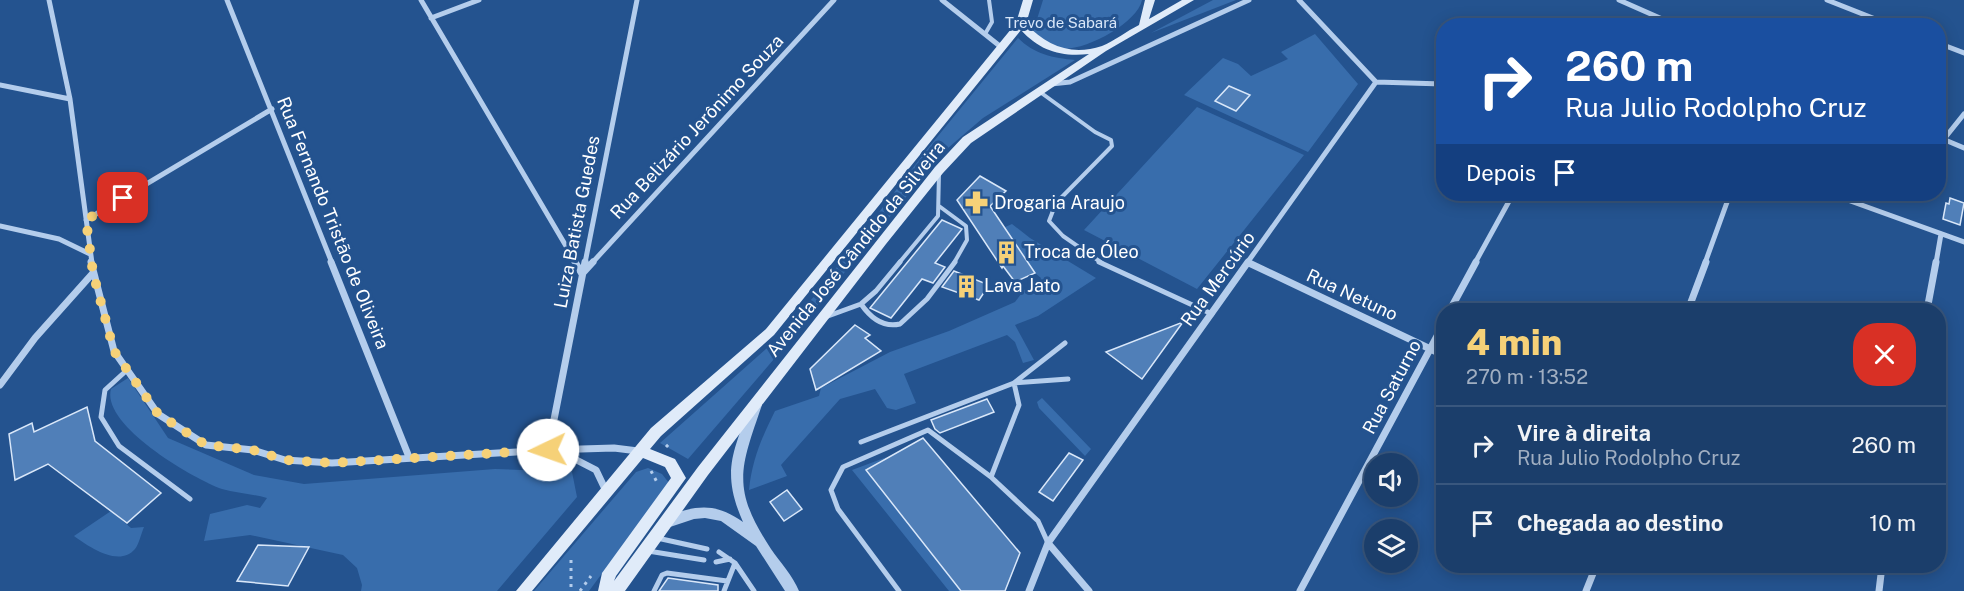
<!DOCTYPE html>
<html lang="pt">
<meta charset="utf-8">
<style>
:root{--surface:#1b3e6b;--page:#244571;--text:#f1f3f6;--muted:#a0aec1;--line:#39577e;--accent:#f6d178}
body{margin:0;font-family:"Public Sans",sans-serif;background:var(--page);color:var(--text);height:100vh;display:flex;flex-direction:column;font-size:22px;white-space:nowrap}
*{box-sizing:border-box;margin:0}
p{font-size:20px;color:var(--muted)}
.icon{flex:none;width:33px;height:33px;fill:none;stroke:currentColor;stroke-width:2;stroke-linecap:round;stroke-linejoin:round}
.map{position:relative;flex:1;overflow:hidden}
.drawer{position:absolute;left:1436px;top:303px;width:510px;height:270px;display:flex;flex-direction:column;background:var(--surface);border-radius:24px;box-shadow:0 3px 15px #0003,0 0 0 2px var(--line)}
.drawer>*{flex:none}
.top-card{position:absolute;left:1436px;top:18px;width:510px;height:183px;border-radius:24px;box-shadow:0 3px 15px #0003,0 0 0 2px var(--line);background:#1a4fa0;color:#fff;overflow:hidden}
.tools{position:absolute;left:1364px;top:453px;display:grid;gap:12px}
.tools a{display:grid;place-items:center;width:54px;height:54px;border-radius:50%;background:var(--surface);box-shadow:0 3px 15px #0003,0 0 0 2px var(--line);font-size:30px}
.pin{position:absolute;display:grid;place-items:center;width:51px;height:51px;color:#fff;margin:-26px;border-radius:12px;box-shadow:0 3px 9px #0006}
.me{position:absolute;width:66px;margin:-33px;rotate:267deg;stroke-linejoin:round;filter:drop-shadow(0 0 4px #0008)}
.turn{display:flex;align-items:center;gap:21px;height:126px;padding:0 30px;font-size:27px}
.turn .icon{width:78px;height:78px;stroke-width:2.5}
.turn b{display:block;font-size:42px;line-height:51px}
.then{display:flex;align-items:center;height:57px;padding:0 30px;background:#0003;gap:12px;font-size:22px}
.round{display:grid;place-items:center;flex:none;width:63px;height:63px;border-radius:24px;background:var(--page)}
.summary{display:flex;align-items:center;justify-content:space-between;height:102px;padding:0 30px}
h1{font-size:36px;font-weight:800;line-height:45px;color:var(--accent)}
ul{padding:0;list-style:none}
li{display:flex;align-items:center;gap:18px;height:78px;padding:0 30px;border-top:2px solid var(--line)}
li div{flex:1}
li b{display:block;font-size:22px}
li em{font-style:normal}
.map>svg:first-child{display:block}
.green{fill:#386dac}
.building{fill:#507fb8;stroke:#d9e7f9;stroke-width:1.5}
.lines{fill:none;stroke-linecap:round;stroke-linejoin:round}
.path{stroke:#b4cdec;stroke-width:3;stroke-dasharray:3 5;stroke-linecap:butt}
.service-far1{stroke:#b4cdec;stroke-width:4}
.service{stroke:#b4cdec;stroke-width:5}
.minor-far1{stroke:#b4cdec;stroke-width:5}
.minor{stroke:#b4cdec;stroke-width:7}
.tertiary{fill:#b4cdec;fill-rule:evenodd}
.secondary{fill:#e0ebf9;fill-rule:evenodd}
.route{stroke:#f6d178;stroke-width:10;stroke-dasharray:0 18}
.labels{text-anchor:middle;stroke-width:6;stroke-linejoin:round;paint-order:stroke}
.far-park-label{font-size:15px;fill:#d9e7f9;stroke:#24538f}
.street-label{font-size:18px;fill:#fff;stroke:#24538f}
.poi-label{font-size:18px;fill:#fff;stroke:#24538f;text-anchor:start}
</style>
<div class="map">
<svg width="1964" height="591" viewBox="0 0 1964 591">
<rect width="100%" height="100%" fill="#24538f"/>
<path class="green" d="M1043,0H1142C1137,24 1081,54 1057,48C1049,45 1041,37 1033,32Z
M1213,0H1236L1151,33Z
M1315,34L1358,84L1308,152L1184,95L1223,58L1238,64L1251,76L1288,59L1281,52Z
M1018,38C1034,54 1053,58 1075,60L983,118L941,154L774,359L688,459L660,443L775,341L817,293L929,147Z
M1197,107L1304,155L1197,289L1084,230Z
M1012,224L1030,238L1096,278L1038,316L1015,325L1034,360L1023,363L1015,342L1007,335L904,374L916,403L896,410L887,408L875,389L840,399L781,465L787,476L749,490C752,460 762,437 775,411L819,396L821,388L890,352L949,331L1015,302L1024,290L1039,283L1041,278L1035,273L1003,228Z
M128,378L168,438L254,475L304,484L495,469L572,472L577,497L497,591H361L362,585L357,568L343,555L250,535L204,541L210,514L247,505L260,508L267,498C253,494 236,493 222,489C192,478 101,425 111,389Z
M1042,398L1091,449L1085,456L1039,408L1037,402Z
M887,457L866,470L961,591H949L852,470Z
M648,468L662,474L669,483L589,591H534L636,472Z
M111,511L131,528L144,527C141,534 139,544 135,549C119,568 88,546 74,536Z"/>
<path class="building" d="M1229,86L1250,95L1236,111L1215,101Z
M980,176L1006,191L990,206L1035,273L1015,282L1003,266L1002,268L957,200Z
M1950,198L1964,203L1960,225L1943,219L1946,203L1949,204Z
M942,220L962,229L935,263L945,267L933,283L922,279L891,318L870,308Z
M954,271L989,285L979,300L942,287Z
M1183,322L1142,379L1106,352Z
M855,325L870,335L865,338L881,351L816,390L810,369Z
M987,399L994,412L940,433L935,429L931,420Z
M87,407L95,441L161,493L127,523L48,464L15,480L9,434L32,423L34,432Z
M923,438L1020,553L1005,591H961L866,470Z
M1069,453L1083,460L1053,501L1039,492Z
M787,490L802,509L784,521L770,502Z
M258,545L309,547L288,586L237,581Z
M668,578L718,585V591H659Z"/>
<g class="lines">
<path class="path" d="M666,447L671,442
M651,471L658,484
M571,560V591
M580,591L591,576"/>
<path class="service-far1" d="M985,34L992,22L989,0
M1040,92L1095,132L1111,140L1112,146L1056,203L1049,221L1063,236L1102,263
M939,206L966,226L967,240L954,263
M899,263L938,216L939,173"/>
<path class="service" d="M1099,262L1212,314
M861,304C870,317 883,328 900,324L927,299L955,262
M828,316L861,304L876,291L900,262
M127,370L105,390L101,417L119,446L190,499
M861,442L1014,383L1068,379
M991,477L1019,405L1014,383L1065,343
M657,538L707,549
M648,551L704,560
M719,552L735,563L754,591
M716,562L730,559
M654,591L662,575L667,573L727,581
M724,591L735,563
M899,591L838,509L831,490L843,467L928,430L991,477L1038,521L1048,543"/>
<path class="minor-far1" d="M49,0L70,99L92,263
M227,0L332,263
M421,0L576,263
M942,0L1001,47
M1299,0L1376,82
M1619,0L1678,26
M1827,0L1893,26
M431,18L479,0
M1938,43L1964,53
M1376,82L1443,84
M1051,84L1070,82L1249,0
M0,85L70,99
M1938,137L1964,148
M1944,139L1964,114
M1831,194L1964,242
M86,220L272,109
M0,226L59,239L90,254
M585,263L637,0
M592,263L834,0
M1247,263L1376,82
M1475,263L1513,194
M1705,263L1730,194
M1936,263L1941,234"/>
<path class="minor" d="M91,262L114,351L158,414L206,445L253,450L285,460L332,463L548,450L614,448L638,451
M331,262L409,457
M575,262L582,274L593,262
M1249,263L1443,355
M1450,310L1476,262
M1688,310L1706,262
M1927,310L1936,262
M0,385L35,338L93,273
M548,450L585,262
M559,451L596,470L606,491
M1048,543L1089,591
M1029,591L1048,543L1248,262
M1300,591L1443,325
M1586,591L1596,566
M1879,591L1882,566"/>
<path class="tertiary" d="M756,400L760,402L762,405C740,469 731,488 771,549C780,562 793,576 799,591H785L756,546L721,521L705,518L694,519L667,528L663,526L661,522L663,518C693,506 714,501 743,522C721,472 733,453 750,405L752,402Z"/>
<path class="secondary" d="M1023,0H1033L1026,24C1047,46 1071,56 1102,46C1114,41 1127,31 1139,25L1145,0H1155L1149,19L1182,0H1194L1106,51L971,143L943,173L886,244L708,475L625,591H598L602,573L671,478L665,467L643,458L532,591H516L651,428L766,329L1016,23ZM1021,30C1040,51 1061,57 1089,54L963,137L935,167L698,467L614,581L616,576L686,478L675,459L650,449L661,436L774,335Z"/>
</g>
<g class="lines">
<path class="route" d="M123,198L86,220L93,273L114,351L158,414L206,445L253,450L285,460L332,463L548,450"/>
</g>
<defs>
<symbol id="pharmacy-bare" viewBox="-9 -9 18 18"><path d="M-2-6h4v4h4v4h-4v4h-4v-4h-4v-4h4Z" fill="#f6d178" stroke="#24538f" stroke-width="2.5" paint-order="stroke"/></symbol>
<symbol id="building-bare" viewBox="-9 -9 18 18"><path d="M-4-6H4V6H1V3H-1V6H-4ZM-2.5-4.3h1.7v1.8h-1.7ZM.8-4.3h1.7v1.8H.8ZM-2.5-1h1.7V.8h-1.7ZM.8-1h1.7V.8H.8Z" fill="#f6d178" stroke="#24538f" stroke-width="2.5" paint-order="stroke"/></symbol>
</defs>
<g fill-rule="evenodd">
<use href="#pharmacy-bare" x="960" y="186" width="33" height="33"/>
<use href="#building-bare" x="990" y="236" width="33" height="33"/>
<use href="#building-bare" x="950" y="270" width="33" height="33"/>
</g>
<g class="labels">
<g class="far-park-label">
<text x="1061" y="28">Trevo de Sabará</text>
</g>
<g class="street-label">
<text transform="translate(697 127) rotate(-47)" y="6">Rua Belizário Jerônimo Souza</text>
<text transform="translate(577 222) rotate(-79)" y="6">Luiza Batista Guedes</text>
<text transform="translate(333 223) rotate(68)" y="6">Rua Fernando Tristão de Oliveira</text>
<text transform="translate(856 249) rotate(-51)" y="6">Avenida José Cândido da Silveira</text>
<text transform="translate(1218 279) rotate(-54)" y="6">Rua Mercúrio</text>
<text transform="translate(1352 295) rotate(25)" y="6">Rua Netuno</text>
<text transform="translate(1392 387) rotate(-62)" y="6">Rua Saturno</text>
</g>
<g class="poi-label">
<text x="994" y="209">Drogaria Araujo</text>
<text x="1024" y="258">Troca de Óleo</text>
<text x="984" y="292">Lava Jato</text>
</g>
</g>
</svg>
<div class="tools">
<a><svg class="icon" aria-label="sound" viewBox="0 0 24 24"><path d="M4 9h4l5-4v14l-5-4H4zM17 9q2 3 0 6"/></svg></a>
<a><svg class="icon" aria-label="layers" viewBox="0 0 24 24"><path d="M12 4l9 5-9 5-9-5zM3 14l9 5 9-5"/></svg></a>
</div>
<div class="pin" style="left:123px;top:198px;background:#d93025"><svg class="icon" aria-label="arrive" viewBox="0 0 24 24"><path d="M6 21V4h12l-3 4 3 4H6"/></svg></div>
<svg class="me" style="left:548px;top:450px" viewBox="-20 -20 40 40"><circle r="19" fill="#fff"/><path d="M0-13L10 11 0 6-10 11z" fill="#f6d178"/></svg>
<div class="top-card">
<div class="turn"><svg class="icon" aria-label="right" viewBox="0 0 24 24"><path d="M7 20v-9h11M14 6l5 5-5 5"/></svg><div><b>260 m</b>Rua Julio Rodolpho Cruz</div></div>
<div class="then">Depois<svg class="icon" aria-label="arrive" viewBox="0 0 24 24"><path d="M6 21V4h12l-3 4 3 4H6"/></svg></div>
</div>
<section class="drawer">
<div class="summary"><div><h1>4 min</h1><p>270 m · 13:52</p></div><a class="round" style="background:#d93025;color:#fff"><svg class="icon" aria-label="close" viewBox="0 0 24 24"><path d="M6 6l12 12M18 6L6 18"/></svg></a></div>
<ul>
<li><svg class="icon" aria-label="right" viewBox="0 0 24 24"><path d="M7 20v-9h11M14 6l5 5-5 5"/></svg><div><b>Vire à direita</b><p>Rua Julio Rodolpho Cruz</p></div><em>260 m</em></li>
<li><svg class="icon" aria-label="arrive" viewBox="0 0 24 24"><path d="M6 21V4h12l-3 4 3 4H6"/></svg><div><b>Chegada ao destino</b></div><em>10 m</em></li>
</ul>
</section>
</div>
